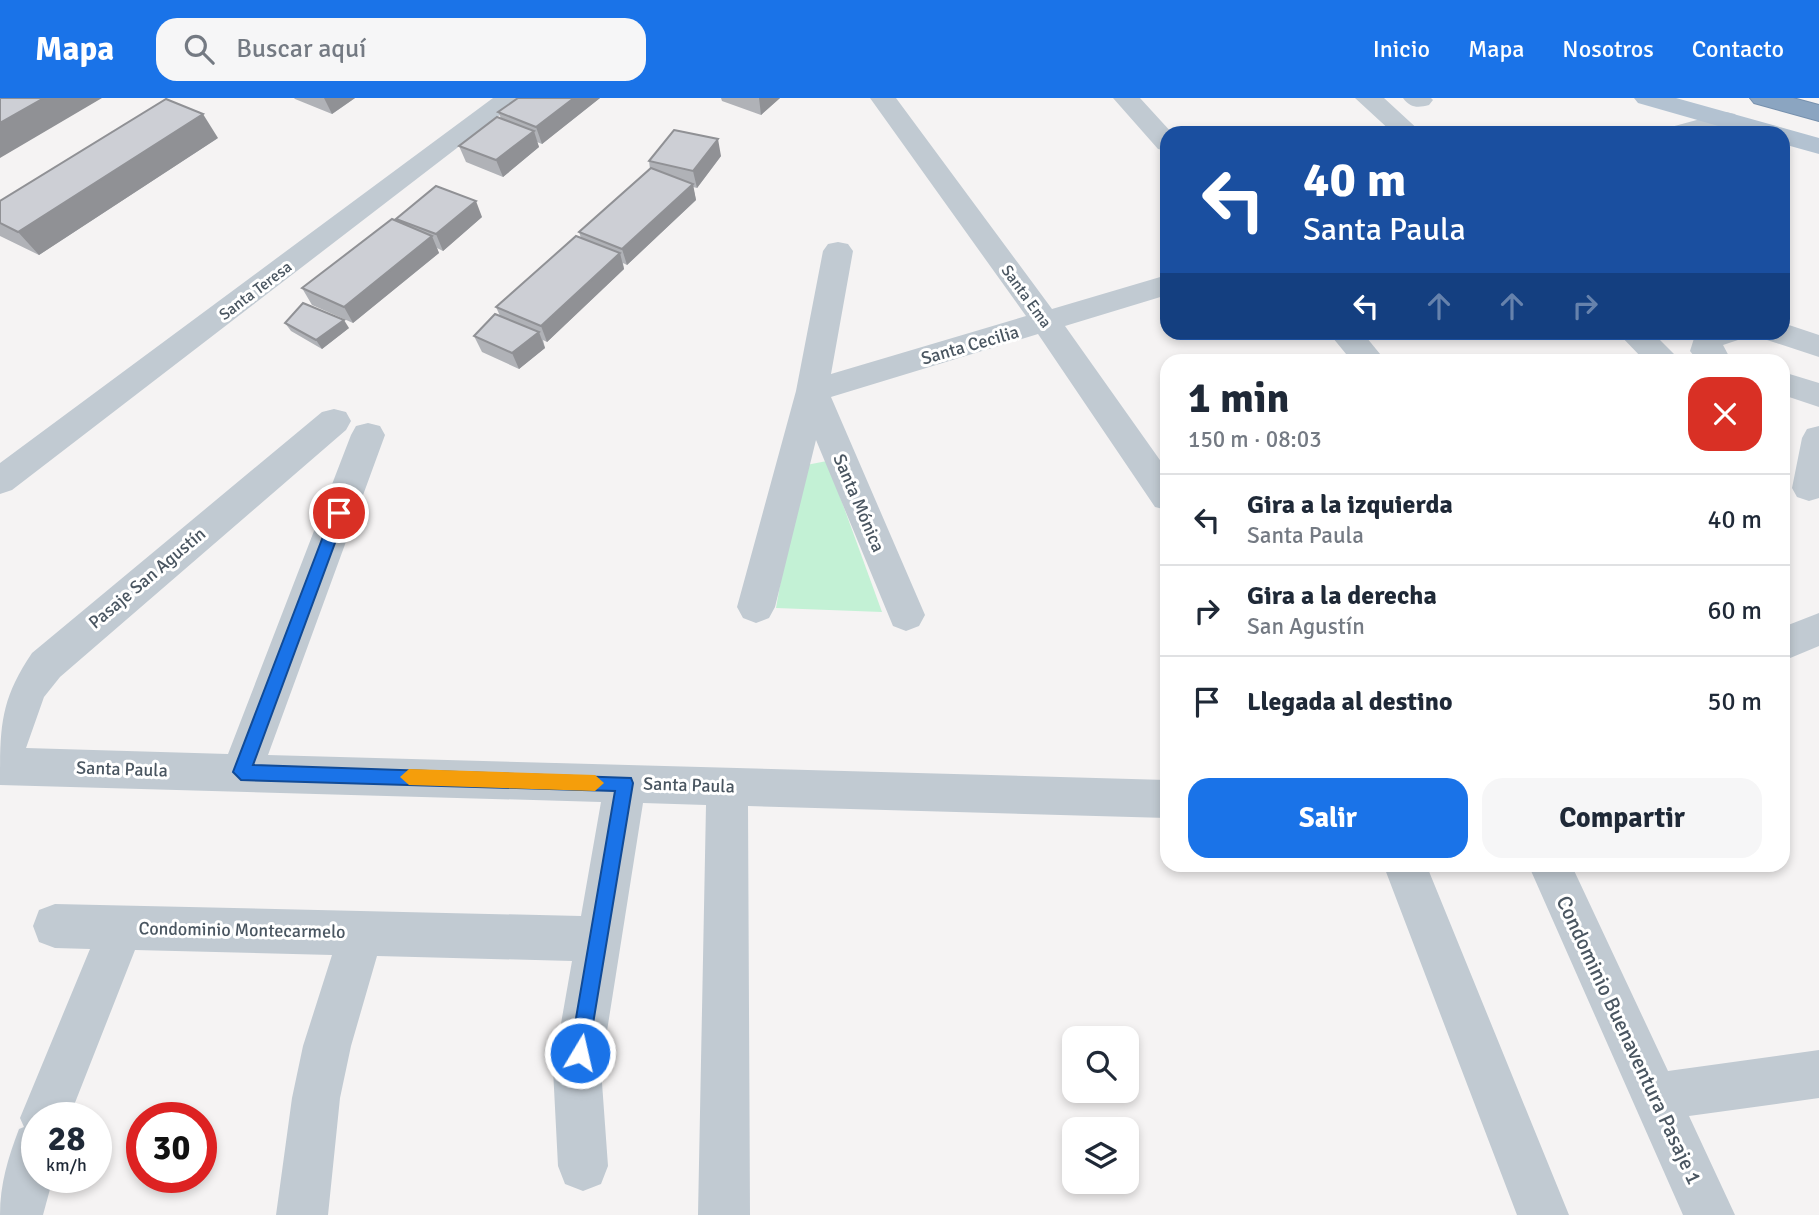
<!DOCTYPE html>
<html lang="es">
<meta charset="utf-8">
<style>
:root{--surface:#fff;--page:#f6f6f7;--text:#1f2937;--muted:#747a83;--line:#e0e1e3;--accent:#1a73e8}
body{margin:0;font-family:Signika,sans-serif;background:var(--page);color:var(--text);height:100vh;display:flex;flex-direction:column;font-size:26px;white-space:nowrap}
*{box-sizing:border-box;margin:0}
p{font-size:23px;color:var(--muted)}
.icon{flex:none;width:38px;height:38px;fill:none;stroke:currentColor;stroke-width:2;stroke-linecap:round;stroke-linejoin:round}
.map{position:relative;flex:1;overflow:hidden}
.details{position:absolute;left:1160px;top:256px;width:630px;height:518px;display:flex;flex-direction:column;background:var(--surface);border-radius:21px;box-shadow:0 4px 10px #0003}
.details>*{flex:none}
.hud{position:absolute;left:1160px;top:28px;width:630px;height:214px;border-radius:21px;box-shadow:0 4px 10px #0003;background:#1a4fa0;color:#fff;overflow:hidden}
.tools{position:absolute;left:1062px;top:928px;display:grid;gap:14px}
.tools a{display:grid;place-items:center;width:77px;height:77px;border-radius:14px;background:var(--surface);box-shadow:0 4px 10px #0003;font-size:35px}
.speed{position:absolute;left:21px;top:1004px;display:flex;gap:14px;font-size:35px;font-weight:700;text-align:center}
.speed>*{display:grid;place-content:center;width:91px;height:91px;border-radius:50%;background:var(--surface);box-shadow:0 4px 10px #0003;line-height:1}
.speed small{font-size:18px;font-weight:400}
.speed .limit{border:10px solid #d22;background:#fff;color:#111}
.pin{position:absolute;display:grid;place-items:center;width:60px;height:60px;color:#fff;margin:-30px;border:4px solid #fff;border-radius:50%;box-shadow:0 2px 7px #0007}
.me{position:absolute;width:77px;margin:-38px;rotate:9deg;stroke-linejoin:round;filter:drop-shadow(0 0 5px #0008)}
.turn{display:flex;align-items:center;gap:24px;height:147px;padding:0 28px;font-size:32px}
.turn .icon{width:91px;height:91px;stroke-width:2.5}
.turn b{display:block;font-size:49px;line-height:60px}
.lanes{display:flex;align-items:center;height:66px;padding:0 28px;background:#0003;justify-content:center;gap:35px;direction:ltr}
.lanes .off{opacity:.35}
.round{display:grid;place-items:center;flex:none;width:74px;height:74px;border-radius:21px;background:var(--page)}
.overview{display:flex;align-items:center;justify-content:space-between;height:119px;padding:0 28px}
h1{font-size:42px;font-weight:800;line-height:52px}
.button{display:flex;gap:14px;margin-top:auto;padding:14px 28px}
.button a{flex:1;height:80px;border-radius:21px;background:var(--accent);color:#fff;font-size:28px;font-weight:800;line-height:80px;text-align:center}
.button a+a{background:var(--page);color:var(--text)}
ul{padding:0;list-style:none}
li{display:flex;align-items:center;gap:21px;height:91px;padding:0 28px;border-top:2px solid var(--line)}
li div{flex:1}
li b{display:block;font-size:26px}
li em{font-style:normal}
header{display:flex;align-items:center;gap:42px;box-sizing:border-box;height:98px;padding:0 35px;background:var(--accent);color:#fff}
header strong{font-size:33px}
nav{display:flex;gap:38px;margin-inline-start:auto;font-size:24px}
.search{width:490px;height:63px;background:var(--page);display:flex;align-items:center;gap:18px;box-sizing:border-box;padding:0 24px;border-radius:21px;color:var(--muted);font-size:26px}
.map>svg:first-child{display:block}
.green{fill:#c3f1d5}
.lines{fill:none;stroke-linecap:round;stroke-linejoin:round}
.highway-casing{stroke:#7690ad;stroke-width:2}
.minor{fill:#c1cad2;fill-rule:evenodd}
.major{fill:#b3c2d1;fill-rule:evenodd}
.highway{fill:#8ba5c1;fill-rule:evenodd}
.wall{fill:#b0b2b7}
.shaded-wall{fill:#909195}
.building{fill:#cdcfd5;stroke:#909195;stroke-width:2}
.route{fill:#1a73e8;stroke:#114b97;stroke-width:2}
.slow{fill:#f59e0b}
.labels{text-anchor:middle;stroke-width:6;stroke-linejoin:round;paint-order:stroke}
.far-street-label{font-size:16px;fill:#4a5661;stroke:#fff}
.street-label{font-size:18px;fill:#4a5661;stroke:#fff}
.near-street-label{font-size:21px;fill:#4a5661;stroke:#fff}
</style>
<header>
<strong>Mapa</strong>
<div class="search"><svg class="icon" aria-label="search" viewBox="0 0 24 24"><circle cx="10" cy="10" r="6"/><path d="M15 15l6 6"/></svg>Buscar aquí</div>
<nav><a>Inicio</a><a>Mapa</a><a>Nosotros</a><a>Contacto</a></nav>
</header>
<div class="map">
<svg width="1819" height="1117" viewBox="0 0 1819 1117">
<rect width="100%" height="100%" fill="#f5f3f3"/>
<path class="green" d="M827,363L882,514L776,510L801,368Z"/>
<g class="lines">
<defs>
<path id="highway" d="M1750,0H1793L1819,7V23L1754,5Z"/>
</defs>
<use href="#highway" class="highway-casing"/>
<path class="minor" d="M493,0H522L12,392L0,396V365Z
M870,0H896L1052,211L1167,177V197L1065,228L1167,372V412L1155,409L1038,236L831,299L925,517L919,528L906,533L893,528L816,342L775,509L769,520L756,525L743,520L737,509L796,293L823,153L828,146L838,144L848,146L853,153L831,276L1026,218Z
M1113,0H1140L1172,35H1167V53L1158,51Z
M1355,0H1384L1422,35H1393Z
M1403,0H1431L1433,2L1429,7C1418,10 1410,10 1403,0Z
M1726,14L1735,16L1739,22C1726,41 1687,35 1667,35L1671,29Z
M1783,225L1819,237V259L1767,242L1763,234H1783Z
M1328,234H1362L1385,262H1351Z
M1617,234H1652L1680,262H1644Z
M1696,234H1742L1738,242L1723,247L1731,262H1697L1690,253Z
M1783,274L1819,285V309L1783,297Z
M334,311L346,314L351,323L346,332L60,579L44,599L26,650L228,656L351,337L356,328L368,325L380,328L385,337L268,657L1167,682V720L748,708L750,1117H698L706,707L643,705L601,971L608,1068L601,1086L583,1093L565,1086L558,1068L553,971L572,863L377,858L351,948L340,1000L328,1117H276L292,1000L303,948L332,857L135,852L69,1020H37V1080H53L43,1117H0C0,1086 8,1060 19,1031L24,1029L20,1020L90,851L55,850L39,844L33,828L39,812L55,806L581,818L601,704L0,687C0,629 0,602 32,555L322,314Z
M1819,328V400L1809,403L1797,399L1792,390L1802,340L1807,331Z
M1819,515V548L1783,563V529Z
M1383,766H1426L1569,1117H1517Z
M1528,766H1571L1668,973L1819,952V1000L1689,1018L1735,1117H1683Z"/>
<path class="major" d="M1634,0H1676L1819,40V56L1783,46V35H1743L1638,5Z"/>
<use href="#highway" class="highway"/>
</g>
<path class="wall" d="M294,0H355L332,16L295,1Z
M518,0H600L542,46L537,44L539,49L503,79L466,64L459,48L501,20L498,14Z
M721,0H780L761,17L722,3Z
M218,40L39,157L0,138V103Z
M721,58L697,90L693,89L696,102L627,167L623,165L624,171L547,244L543,242L545,250L519,271L482,254L474,238L500,218L496,209L581,140L579,134L650,71L649,63Z
M482,119L443,153L437,150L439,155L353,225L312,207L302,190L397,124L396,121Z
M285,225L349,230L322,251L291,233Z"/>
<path class="shaded-wall" d="M44,0H102L0,60V25Z
M324,0H355L332,16Z
M574,0H600L542,46L536,29Z
M759,0H780L761,17Z
M203,16L218,40L39,157L18,134Z
M534,33L539,49L503,79L496,62Z
M718,41L721,58L697,90L693,73Z
M693,86L696,102L627,167L622,151Z
M476,103L482,119L443,153L436,136Z
M432,138L439,155L353,225L344,209Z
M620,155L624,171L547,244L541,228Z
M344,222L349,230L322,251L316,242Z
M539,234L545,250L519,271L512,255Z"/>
<path class="building" d="M0,0H44L0,25Z
M518,0H574L536,29L498,14Z
M166,1L203,16L18,134L0,125V103Z
M497,19L534,33L496,62L459,48Z
M674,32L718,41L693,73L649,63Z
M651,70L693,86L622,151L579,134Z
M436,88L476,103L436,136L396,121Z
M392,121L432,138L344,209L302,190Z
M576,138L620,155L541,228L496,209Z
M303,205L344,222L316,242L285,225Z
M495,216L539,234L512,255L474,238Z"/>
<path class="route" d="M339,409L346,415L253,667L631,680L633,685L587,962L580,965L573,962L570,955L615,693L241,682L233,674L332,415Z"/>
<path class="slow" d="M409,671L595,677L604,685L595,693L409,687L400,679Z"/>
<g class="labels">
<g class="far-street-label">
<text transform="translate(255 192) rotate(-37)" y="6">Santa Teresa</text>
<text transform="translate(1027 198) rotate(54)" y="6">Santa Ema</text>
</g>
<g class="street-label">
<text transform="translate(970 247) rotate(-16)" y="6">Santa Cecilia</text>
<text transform="translate(859 405) rotate(67)" y="6">Santa Mónica</text>
<text transform="translate(147 480) rotate(-40)" y="6">Pasaje San Agustín</text>
<text transform="translate(122 671) rotate(2)" y="6">Santa Paula</text>
<text transform="translate(689 687) rotate(2)" y="6">Santa Paula</text>
<text transform="translate(242 832) rotate(1)" y="6">Condominio Montecarmelo</text>
</g>
<g class="near-street-label">
<text transform="translate(1629 942) rotate(65)" y="7">Condominio Buenaventura Pasaje 1</text>
</g>
</g>
</svg>
<div class="tools">
<a><svg class="icon" aria-label="search" viewBox="0 0 24 24"><circle cx="10" cy="10" r="6"/><path d="M15 15l6 6"/></svg></a>
<a><svg class="icon" aria-label="layers" viewBox="0 0 24 24"><path d="M12 4l9 5-9 5-9-5zM3 14l9 5 9-5"/></svg></a>
</div>
<div class="speed"><div>28<small>km/h</small></div><div class="limit">30</div></div>
<div class="pin" style="left:339px;top:415px;background:#d93025"><svg class="icon" aria-label="arrive" viewBox="0 0 24 24"><path d="M6 21V4h12l-3 4 3 4H6"/></svg></div>
<svg class="me" style="left:580px;top:955px" viewBox="-20 -20 40 40"><circle r="17" fill="#1a73e8" stroke="#fff" stroke-width="3"/><path d="M0-11L8 9 0 5-8 9z" fill="#fff"/></svg>
<div class="hud">
<div class="turn"><svg class="icon" aria-label="left" viewBox="0 0 24 24"><path d="M17 20v-9H6M10 6l-5 5 5 5"/></svg><div><b>40 m</b>Santa Paula</div></div>
<div class="lanes"><svg class="icon" aria-label="left" viewBox="0 0 24 24"><path d="M17 20v-9H6M10 6l-5 5 5 5"/></svg><svg class="icon off" aria-label="ahead" viewBox="0 0 24 24"><path d="M12 20V5M6 11l6-6 6 6"/></svg><svg class="icon off" aria-label="ahead" viewBox="0 0 24 24"><path d="M12 20V5M6 11l6-6 6 6"/></svg><svg class="icon off" aria-label="right" viewBox="0 0 24 24"><path d="M7 20v-9h11M14 6l5 5-5 5"/></svg></div>
</div>
<section class="details">
<div class="overview"><div><h1>1 min</h1><p>150 m · 08:03</p></div><a class="round" style="background:#d93025;color:#fff"><svg class="icon" aria-label="close" viewBox="0 0 24 24"><path d="M6 6l12 12M18 6L6 18"/></svg></a></div>
<ul>
<li><svg class="icon" aria-label="left" viewBox="0 0 24 24"><path d="M17 20v-9H6M10 6l-5 5 5 5"/></svg><div><b>Gira a la izquierda</b><p>Santa Paula</p></div><em>40 m</em></li>
<li><svg class="icon" aria-label="right" viewBox="0 0 24 24"><path d="M7 20v-9h11M14 6l5 5-5 5"/></svg><div><b>Gira a la derecha</b><p>San Agustín</p></div><em>60 m</em></li>
<li><svg class="icon" aria-label="arrive" viewBox="0 0 24 24"><path d="M6 21V4h12l-3 4 3 4H6"/></svg><div><b>Llegada al destino</b></div><em>50 m</em></li>
</ul>
<div class="button"><a>Salir</a><a>Compartir</a></div>
</section>
</div>
